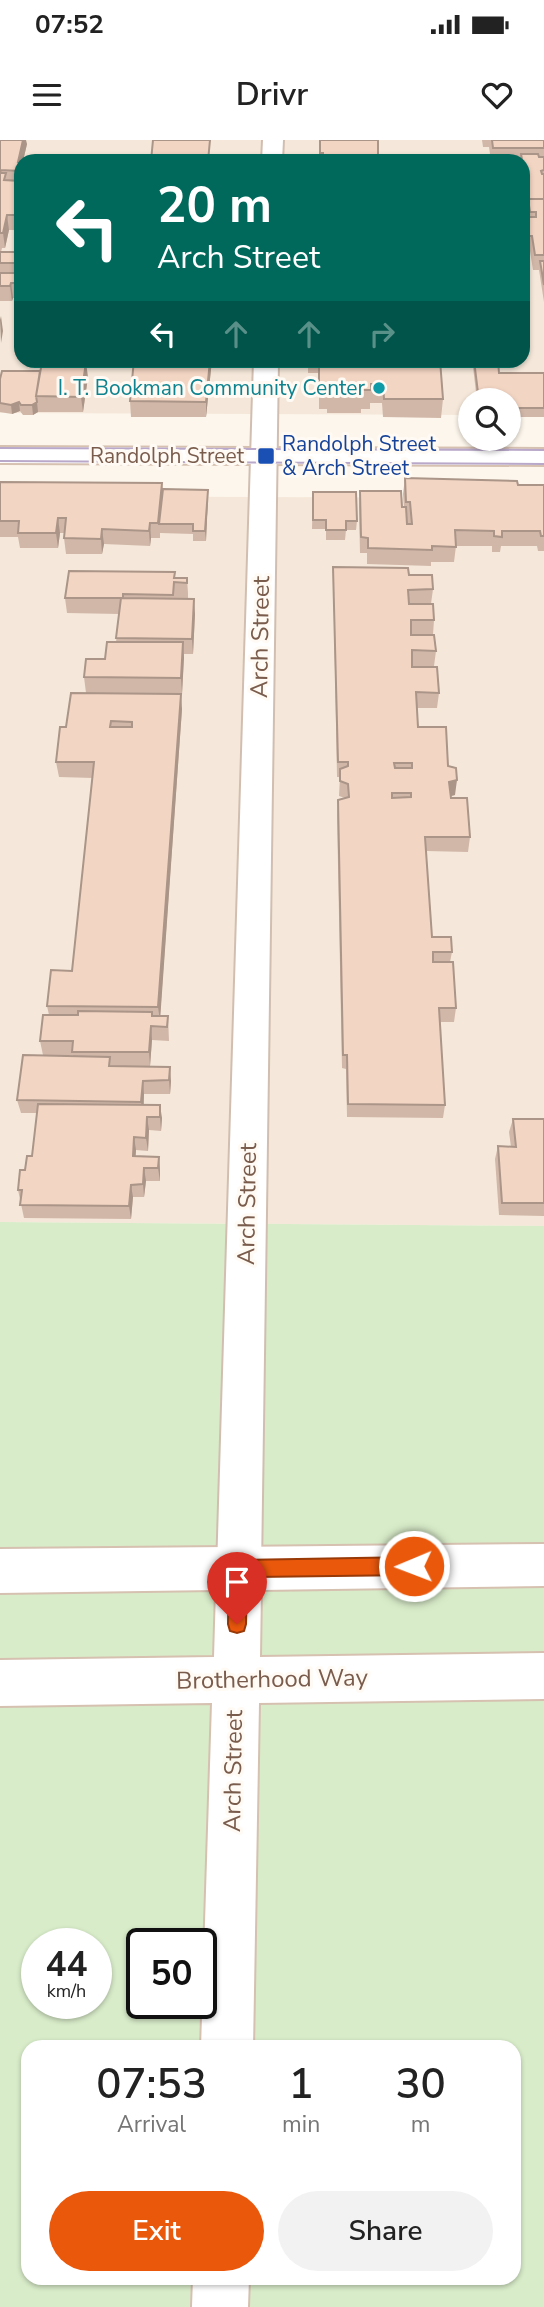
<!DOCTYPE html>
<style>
:root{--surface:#fff;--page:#f2f2f2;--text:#222;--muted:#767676;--accent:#ea580c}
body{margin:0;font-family:"Nunito Sans",sans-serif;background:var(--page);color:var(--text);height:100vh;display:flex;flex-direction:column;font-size:26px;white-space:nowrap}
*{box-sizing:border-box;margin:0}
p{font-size:23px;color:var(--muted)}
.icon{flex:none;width:38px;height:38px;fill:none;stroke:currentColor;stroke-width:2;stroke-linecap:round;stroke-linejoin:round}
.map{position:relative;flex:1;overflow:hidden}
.side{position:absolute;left:21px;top:1900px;width:500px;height:245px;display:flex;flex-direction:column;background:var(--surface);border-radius:21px;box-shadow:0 2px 5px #0004}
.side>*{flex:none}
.hud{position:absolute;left:14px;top:14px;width:516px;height:214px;border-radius:21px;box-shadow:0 2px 5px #0004;background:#00695c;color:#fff;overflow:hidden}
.tools{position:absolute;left:458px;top:248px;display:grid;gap:14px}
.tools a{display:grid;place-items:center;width:63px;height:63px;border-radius:50%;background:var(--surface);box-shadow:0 2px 5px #0004;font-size:35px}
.speed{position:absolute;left:21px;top:1788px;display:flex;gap:14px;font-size:35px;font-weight:700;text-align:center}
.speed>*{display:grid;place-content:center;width:91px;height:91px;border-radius:50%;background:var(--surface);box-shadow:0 2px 5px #0004;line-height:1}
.speed small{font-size:18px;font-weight:400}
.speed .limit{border:4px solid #111;border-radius:10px;background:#fff;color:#111}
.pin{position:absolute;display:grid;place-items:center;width:60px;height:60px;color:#fff;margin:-72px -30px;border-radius:50% 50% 50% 0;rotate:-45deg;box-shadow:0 0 7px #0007}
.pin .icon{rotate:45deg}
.me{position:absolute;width:77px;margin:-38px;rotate:269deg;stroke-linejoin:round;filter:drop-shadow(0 0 5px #0008)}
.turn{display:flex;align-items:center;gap:24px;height:147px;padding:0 28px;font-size:32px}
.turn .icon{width:91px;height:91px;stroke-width:2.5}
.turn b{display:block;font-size:49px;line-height:60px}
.lanes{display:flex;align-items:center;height:66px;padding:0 28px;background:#0003;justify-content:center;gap:35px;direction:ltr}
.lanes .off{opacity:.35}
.eta{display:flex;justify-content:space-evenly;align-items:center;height:119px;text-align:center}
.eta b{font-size:42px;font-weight:600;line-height:49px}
.primary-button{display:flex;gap:14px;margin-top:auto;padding:14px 28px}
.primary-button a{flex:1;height:80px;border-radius:42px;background:var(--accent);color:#fff;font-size:28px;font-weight:600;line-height:80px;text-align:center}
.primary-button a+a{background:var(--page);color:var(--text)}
.status{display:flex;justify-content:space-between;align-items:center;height:49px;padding:0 35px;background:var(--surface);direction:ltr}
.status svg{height:19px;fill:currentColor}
header{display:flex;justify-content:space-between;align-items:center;height:91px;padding:0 28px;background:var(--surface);font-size:32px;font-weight:600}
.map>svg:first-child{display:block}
.residential{fill:#f5e8da;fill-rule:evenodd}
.green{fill:#d8ecc9;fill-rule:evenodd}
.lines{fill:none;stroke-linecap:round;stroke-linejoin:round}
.street-casing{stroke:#d1beb0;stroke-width:4}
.secondary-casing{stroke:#d6c0b0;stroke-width:4}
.street{fill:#fff;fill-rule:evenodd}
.secondary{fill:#fff;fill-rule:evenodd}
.tram{stroke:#b9a8c9;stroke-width:2}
.wall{fill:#d1b7a8}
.shaded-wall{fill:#aa9588}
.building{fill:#f3d5c3;stroke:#aa9588;stroke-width:2;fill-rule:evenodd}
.route{fill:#ea580c;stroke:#983908;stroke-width:2}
.culture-dot{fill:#0f9aa8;stroke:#fffaf3;stroke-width:2.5}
.transit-dot{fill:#1a4fb4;stroke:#fffaf3;stroke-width:2.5}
.labels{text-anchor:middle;stroke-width:6;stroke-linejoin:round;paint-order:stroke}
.far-culture-label{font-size:21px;fill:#0d838f;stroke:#fffaf3;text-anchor:end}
.far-transit-label{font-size:21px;fill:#164399;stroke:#fffaf3;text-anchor:start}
.far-street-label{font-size:21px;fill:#7a5c4d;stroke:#fffaf3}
.street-label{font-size:24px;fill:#7a5c4d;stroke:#fffaf3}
</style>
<div class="status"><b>07:52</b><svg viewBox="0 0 49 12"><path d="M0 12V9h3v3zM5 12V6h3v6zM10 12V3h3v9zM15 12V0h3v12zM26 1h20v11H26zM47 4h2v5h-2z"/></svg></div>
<header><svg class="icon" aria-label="menu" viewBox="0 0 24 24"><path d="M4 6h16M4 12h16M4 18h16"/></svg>Drivr<svg class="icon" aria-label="heart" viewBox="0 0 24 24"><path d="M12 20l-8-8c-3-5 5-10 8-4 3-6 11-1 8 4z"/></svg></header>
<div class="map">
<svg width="544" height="2167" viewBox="0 0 544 2167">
<rect width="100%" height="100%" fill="#fdf6ec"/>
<path class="residential" d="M0,0H544V275L509,261H471V275L0,273ZM21,21H523V220H21Z
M0,356L544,358V1086L0,1082Z"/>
<path class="green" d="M0,1082L544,1086V2167H0ZM37,1804H96V1864H37ZM142,1804H201V1864H142ZM28,1908H514V2138H28Z"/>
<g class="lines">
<defs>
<path id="street" d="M263,0H283L282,21H262Z
M254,220H278L261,1429L255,1444L239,1451L223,1444L217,1429Z"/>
<path id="secondary" d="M0,307L544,309V325L0,323Z
M544,1404V1446L261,1450L260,1517L544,1513V1559L259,1563L253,1908H201L212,1563L0,1566V1520L214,1517L216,1450L0,1453V1409Z
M193,2138H249L248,2167H192Z"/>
</defs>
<use href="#street" class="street-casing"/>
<use href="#secondary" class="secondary-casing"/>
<use href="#street" class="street"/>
<use href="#secondary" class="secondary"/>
<path class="tram" d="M0,308L544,310
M0,321L544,324"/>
</g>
<path class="wall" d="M0,0L27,4L23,21H21V90H9L5,108H2L1,112L21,127L20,133H21V158H13L12,161H0Z
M320,0L378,21H320Z
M482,0H544V162L539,130H533L530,111H523V77H527V65L523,40V21H491L489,7H483Z
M212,220L206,277H131L130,261Z
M308,220H440L443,259L441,278L383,277L382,263H370V269H361V273H327V269H319V233H308Z
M474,220H498L499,233H544V277H509V261H477L473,227Z
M88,237L83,272H38L33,275H23L20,271L12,274L0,272V239Z
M405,338L518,345H544V411H538L537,406H501L500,412H492V406H456L454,422H431V426L367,424V413H360L359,367L360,351L404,367L403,354Z
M0,342L162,343L163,349L208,350L206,401H193V394L160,393V398H151L150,406L104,404L102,414H66L64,398V393H60L58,408H20L18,397H0Z
M313,352L357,381L356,390H346L345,400H326V389H312Z
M333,427L409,435L433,449L431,464L434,480L433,495L436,511L434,526H412V527L439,553L437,568H417L418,587L448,626L455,655L451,656V658L470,697L468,712L426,711L432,797L452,812L450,822L456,868L454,882H440L445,965L443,978L347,977L346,929L342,928L337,675L338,660L345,658L339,656L340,637H337Z
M175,432V438H187L188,453V458L175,459L195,474L193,514H184L182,554L86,553L84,537L105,519L116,502L119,474L67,473L65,458Z
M182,569L160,876H168L169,901L152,900L150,926H111L171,941L170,954H144V965L162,978L161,991L149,990L148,1011L136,1010L135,1016L159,1017L160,1030V1041H146L144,1057H133L131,1079L24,1078L18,1050L25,1030L32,1016L37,973H21L17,960L73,916V915H43L40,901L49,875L47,866L72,831L93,638L59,637L56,622L66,587Z
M513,979H544V1076L499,1075L495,1019L498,1006L511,1007L509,992Z"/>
<path class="shaded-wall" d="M23,0H26L27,4L23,21H21V31L18,22Z
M7,75L9,90L5,108L3,93Z
M19,112L21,127L18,138L16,123Z
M11,143L13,158L12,161L10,146Z
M1,176L3,191L1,203L0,180Z
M210,220H212L206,277V262Z
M86,222L88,237L83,272L81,257Z
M19,262L20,271L12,274L11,265Z
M37,262L38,272L33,275L32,265Z
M208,350V359L206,401L205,391Z
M58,378L60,393L58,408L56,393Z
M150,383L151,398L150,406L149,391Z
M102,389L104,404L102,414L101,399Z
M194,459L195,474L193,514L192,499Z
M183,502L184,518L182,554L181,538Z
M181,554L182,569L160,881L158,867Z
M457,640L455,655L447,657L449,642Z
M151,886L152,900L150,926L149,912Z
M170,927L171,941L170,954L169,940Z
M143,941L144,954L143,975L141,962Z
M160,965L162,978L161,991L160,977Z
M147,977L149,990L148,1011L146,998Z
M134,997L136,1010L135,1029L133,1016Z
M159,1017L160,1030V1041L158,1028Z
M144,1028L146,1041L144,1057L143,1044Z
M131,1045L133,1057L131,1079L129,1066Z"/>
<path class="building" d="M0,0H23L18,22H21V31L1,30L0,33H6L4,40L21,41V75H7L3,93H0Z
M153,0H210L208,21H211H151Z
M320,0H378V21H323V13H320Z
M492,0H544V8H493Z
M521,14H538L539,17H544V30L541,31L542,34H544V59H529Z
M528,59H544V115H535L532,96H523V77H536V72H530Z
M0,112H19L16,123H0Z
M540,121H544V145Z
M0,133H21V143H11L10,146H0Z
M134,220H210L206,262L130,261Z
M319,220H440L443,259H384L383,244H371V250H362V255H328V250H319Z
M474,220H498L499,233H544V268H509V261H479Z
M42,222H86L81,257L36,256Z
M2,231H40L36,256L37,262L32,265H21L19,262L11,265L0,263V239Z
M405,338L517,341L518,345H544V396H541L540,391H502V397L494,396V391L455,390L456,407L432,406V410L368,408V398L361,397L360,351H401L402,367H406L407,384H412L410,362H406Z
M0,342L162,343L158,383H150L149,391L102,389L101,399L64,398L66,378H58L56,393H18L19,381H0Z
M163,349L208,350L205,391H193V384H159Z
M313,352H356L357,381H346V390H326V380H313Z
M333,427L408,428L409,435H432L433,449L408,450L409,464H433L434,480H411V495H434L436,511L412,510V527H437L439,553L416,552L418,587H446L448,626L456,628L457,640L449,642L451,658H467L470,697H425L432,797H451L452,812H433V822H453L456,868H439L445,965L348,964L347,915H343L338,660L349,657L348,644L340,641V629L348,626V622H338ZM394,623H412V628H395ZM392,653H411V657L392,658Z
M69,431L175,432L174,438H187V443L174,442L173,455L123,454V458H65Z
M121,458L194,459L192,499L116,498Z
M107,502H183L181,538L84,537L86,519H105Z
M71,553L181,554L158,867L47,866L51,830L72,831L94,622H56L60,587H66ZM111,581L132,582V587H110Z
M78,871L152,872V876H168L167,887L151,886L149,912H72L73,901H40L43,875H78Z
M23,915L110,917L109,926L170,927L169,940L143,941L141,962L17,960Z
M38,964L160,965V977H147L146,998L134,997L133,1016L159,1017L158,1028H144L143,1044L131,1045L129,1066L20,1065L22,1050H18L20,1030H25L27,1016H32Z
M513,979H544V1063H502L498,1006L516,1007Z"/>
<path class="route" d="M414,1417L420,1420L423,1426L420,1433L414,1435L247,1437L246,1484L244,1491L237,1493L230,1491L228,1484L229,1429L232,1422L239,1420Z"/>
<circle class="culture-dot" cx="379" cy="248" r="7"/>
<rect class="transit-dot" x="257" y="307" width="18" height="18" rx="3.5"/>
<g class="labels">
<g class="far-culture-label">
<text x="365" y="255">I. T. Bookman Community Center</text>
</g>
<g class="far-transit-label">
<text x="282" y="311">Randolph Street<tspan x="282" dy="24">&amp; Arch Street</tspan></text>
</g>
<g class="far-street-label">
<text x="167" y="323">Randolph Street</text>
</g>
<g class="street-label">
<text transform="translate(260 497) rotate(-89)" y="8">Arch Street</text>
<text transform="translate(247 1064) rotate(-89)" y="8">Arch Street</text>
<text transform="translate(272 1539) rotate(-1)" y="8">Brotherhood Way</text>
<text transform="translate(233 1631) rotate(-89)" y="8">Arch Street</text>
</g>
</g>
</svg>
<div class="tools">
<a><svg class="icon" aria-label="search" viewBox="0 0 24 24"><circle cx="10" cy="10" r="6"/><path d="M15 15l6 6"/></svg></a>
</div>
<div class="speed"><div>44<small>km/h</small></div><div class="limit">50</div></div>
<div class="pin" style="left:237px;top:1484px;background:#d93025"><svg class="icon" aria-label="arrive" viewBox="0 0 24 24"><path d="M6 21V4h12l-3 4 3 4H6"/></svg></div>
<svg class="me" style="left:414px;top:1426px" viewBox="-20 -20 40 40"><circle r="17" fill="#ea580c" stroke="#fff" stroke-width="3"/><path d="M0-11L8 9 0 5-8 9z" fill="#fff"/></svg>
<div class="hud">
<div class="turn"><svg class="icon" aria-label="left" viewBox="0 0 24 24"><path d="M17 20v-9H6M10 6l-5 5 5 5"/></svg><div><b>20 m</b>Arch Street</div></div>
<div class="lanes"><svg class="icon" aria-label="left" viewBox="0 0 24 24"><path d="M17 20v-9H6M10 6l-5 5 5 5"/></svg><svg class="icon off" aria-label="ahead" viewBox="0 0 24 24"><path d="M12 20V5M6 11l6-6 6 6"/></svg><svg class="icon off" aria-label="ahead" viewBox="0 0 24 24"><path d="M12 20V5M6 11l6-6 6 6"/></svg><svg class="icon off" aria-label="right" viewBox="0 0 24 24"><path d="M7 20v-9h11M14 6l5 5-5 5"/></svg></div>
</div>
<section class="side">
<div class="eta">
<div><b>07:53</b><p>Arrival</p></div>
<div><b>1</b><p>min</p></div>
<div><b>30</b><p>m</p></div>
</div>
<div class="primary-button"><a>Exit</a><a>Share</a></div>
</section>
</div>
